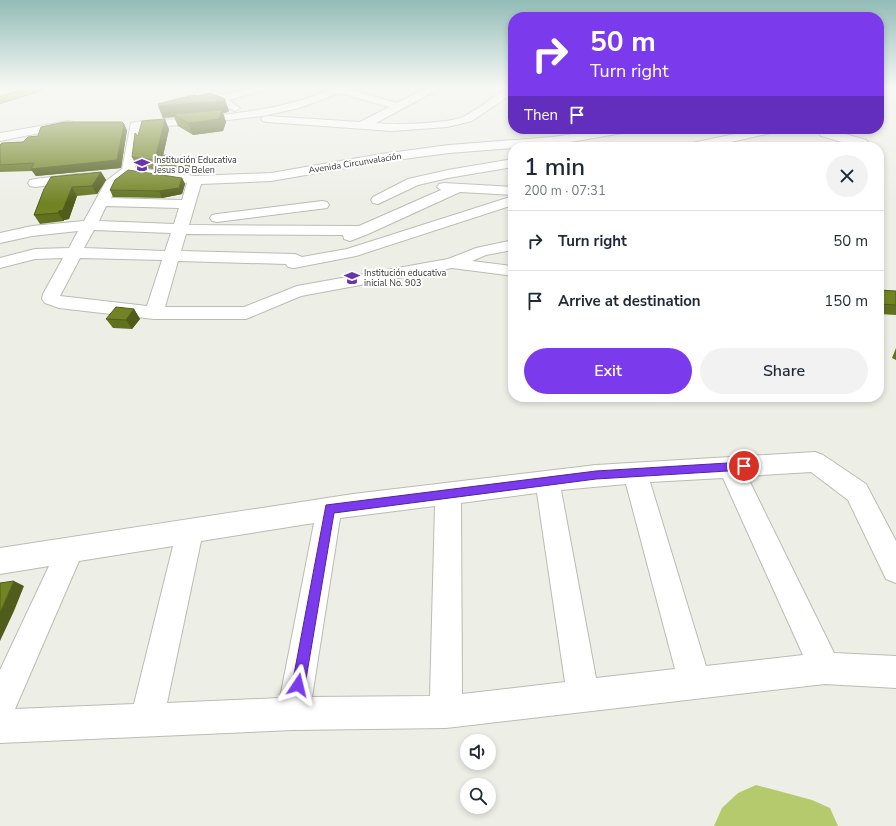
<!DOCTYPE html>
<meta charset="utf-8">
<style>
:root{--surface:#fff;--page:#f2f2f3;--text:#1f2937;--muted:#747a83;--line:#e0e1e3;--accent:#7c3aed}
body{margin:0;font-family:"Nunito Sans",sans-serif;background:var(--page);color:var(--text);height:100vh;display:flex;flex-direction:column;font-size:15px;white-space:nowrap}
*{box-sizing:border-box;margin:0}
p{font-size:13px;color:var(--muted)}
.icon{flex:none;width:22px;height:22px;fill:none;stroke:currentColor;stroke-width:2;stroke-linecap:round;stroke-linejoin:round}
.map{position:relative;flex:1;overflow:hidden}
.sheet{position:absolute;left:508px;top:142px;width:376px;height:260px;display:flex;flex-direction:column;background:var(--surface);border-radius:16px;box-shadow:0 2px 6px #0003}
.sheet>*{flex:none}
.banner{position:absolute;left:508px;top:12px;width:376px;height:122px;border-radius:16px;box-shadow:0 2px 6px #0003;background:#7c3aed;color:#fff;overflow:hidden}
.tools{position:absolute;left:460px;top:734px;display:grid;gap:8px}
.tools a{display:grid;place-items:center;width:36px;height:36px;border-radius:50%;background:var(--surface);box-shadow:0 2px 6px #0003;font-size:20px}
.pin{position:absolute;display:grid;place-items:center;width:34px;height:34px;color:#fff;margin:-17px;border:2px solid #fff;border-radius:50%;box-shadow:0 1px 4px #0007}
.me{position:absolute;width:44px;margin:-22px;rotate:10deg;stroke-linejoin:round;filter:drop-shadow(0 0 3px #0008)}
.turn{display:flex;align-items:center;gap:14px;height:84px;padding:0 16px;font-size:18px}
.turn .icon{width:52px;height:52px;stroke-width:2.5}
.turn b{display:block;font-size:28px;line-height:34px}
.then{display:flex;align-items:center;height:38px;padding:0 16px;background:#0003;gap:8px;font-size:15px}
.round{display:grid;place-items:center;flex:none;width:42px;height:42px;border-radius:21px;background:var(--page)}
.head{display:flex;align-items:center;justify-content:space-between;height:68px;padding:0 16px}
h1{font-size:24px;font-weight:600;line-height:30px}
.primary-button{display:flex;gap:8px;margin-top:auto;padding:8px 16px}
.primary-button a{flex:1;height:46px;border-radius:24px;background:var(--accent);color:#fff;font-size:16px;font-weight:600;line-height:46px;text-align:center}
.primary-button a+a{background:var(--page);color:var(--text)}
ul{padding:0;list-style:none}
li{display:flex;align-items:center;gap:12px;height:60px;padding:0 16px;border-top:1px solid var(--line)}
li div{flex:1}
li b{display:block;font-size:15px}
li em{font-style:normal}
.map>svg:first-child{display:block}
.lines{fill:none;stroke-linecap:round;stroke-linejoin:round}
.river{fill:#b5c96d;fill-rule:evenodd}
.minor-casing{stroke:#babcb4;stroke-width:2}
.highway-casing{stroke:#889845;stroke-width:2}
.minor{fill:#fff;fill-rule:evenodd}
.highway{fill:#b3cb4d;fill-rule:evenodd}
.wall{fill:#62711f}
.shaded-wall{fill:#505c19}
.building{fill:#728324;stroke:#505c19}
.route{fill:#7c3aed;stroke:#51269a}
.labels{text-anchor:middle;stroke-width:4;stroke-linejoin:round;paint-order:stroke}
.far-poi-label{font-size:9px;fill:#373835;stroke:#fff;text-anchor:start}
.far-street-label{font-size:9px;fill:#373835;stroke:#fff}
</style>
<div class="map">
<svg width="896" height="826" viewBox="0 0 896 826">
<rect width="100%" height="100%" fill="#edefe7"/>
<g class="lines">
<path class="river" d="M756,785L812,800L830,808L838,826H714L722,808L738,793Z"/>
<defs>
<path id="minor" d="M196,88H208L221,95L251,88H266L265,90L229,100L240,108L235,111L218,103H208L207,101L211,98Z
M327,88H349L348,89L397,103L426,88H438L437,90L376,123C394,125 450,124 465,116C480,108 493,97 507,88H513V93L472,121L447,127L392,131L267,122L263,121L261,119L263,117L267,116L360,122L389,107L340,93L299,108L263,116L193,124L140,128L135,168L195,176L271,173L381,154L449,145L553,137L606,129H634L632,131L628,132L553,145L449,153L381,162L271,181L201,184L189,225L359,226L441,190L437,187L439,184L444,183L513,187V195L460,192L368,234L350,241L344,239L343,235L186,234L181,251L295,254L302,257L347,249L513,196V205L356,256L294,268L288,267L286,264L178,261L165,307H244L297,286L448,259L476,248L513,240V250L486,255L472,261L513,266V276L452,268L301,296L246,319H154L59,308L45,303L42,299L43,294L63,258L35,259L0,268V258L35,249L69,248L78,231L32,236L0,243V233L32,226L84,221L106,181L122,169L131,123C147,119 166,120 183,119C232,114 283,110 329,90ZM131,175L187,183L182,200L111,198L117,186ZM106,206L179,208L174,224L99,221ZM94,230L171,233L165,251L84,248ZM80,258L162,260L147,306L60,296Z
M69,121L73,122L75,124L73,126L0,141V133Z
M759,129H781L779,131L709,147H686L688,144L692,143Z
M816,129H828L866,140L872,147H859L821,136Z
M513,159V167L448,178L418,185L378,204L373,203L371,200L373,197L408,179L448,170Z
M78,174L83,175L85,178L83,181L35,187L30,186L28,183L30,180L35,179Z
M322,201L327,202L329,205L327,208L217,222L212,221L210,218L212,215L217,214Z
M815,452L823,455L866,484L896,541V583L886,579L848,500L811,472L747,476L834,653L896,656V688L825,684L446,728L293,730L0,743V670L49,566L0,574V548L353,494L596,465ZM723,478L803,655L706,666L650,482ZM626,484L675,669L596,678L561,490ZM537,493L565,682L462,694L461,503ZM435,506L430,696L312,697L340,518ZM314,523L280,698L167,703L201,541ZM173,546L134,704L15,709L79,561Z"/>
<path id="highway" d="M29,88H43L42,90L0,103V97Z"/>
</defs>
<use href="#minor" class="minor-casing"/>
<use href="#highway" class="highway-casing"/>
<use href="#minor" class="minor"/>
<use href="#highway" class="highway"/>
</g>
<path class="wall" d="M158,104L229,111L228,112L223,113L226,122L223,131L193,135L178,126L174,117L163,118Z
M169,129L163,155H167L169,160L187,159L191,169L189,174L137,167L132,157Z
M127,130L121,168L36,176L32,171L0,172V145L23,142L38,136Z
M101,172L106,180L97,194L77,196L69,219L64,220V221L40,224L34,215L44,189Z
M182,178L185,184L182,194L162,198L113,197L110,190Z
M879,290L896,305V315L879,314Z
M134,309L140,319L132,329L113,328L106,319Z
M896,348V360L892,358Z"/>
<path class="shaded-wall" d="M225,99L229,111L228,112L223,113L226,122L223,131L193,135L188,123L173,114L174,117L163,118L158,106Z
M165,119L169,129L162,161L156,156Z
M124,124L127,130L121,168L36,176L31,169Z
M167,155L170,162L166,160Z
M187,159L191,169L189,174L185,164Z
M101,172L106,180L97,194L92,186Z
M182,178L185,184L182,194L162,198L159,191Z
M72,187L77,196L69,219L64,220V221L58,213L59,211Z
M134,309L140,319L132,329L126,320Z
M14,581L24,586L14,611L0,641V613Z"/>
<path class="building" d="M210,93L225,99L224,101L158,106L159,105L158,104L181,98L195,95L198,96Z
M222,110L219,119L188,123L173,114Z
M165,119L156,156L167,155L166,160L187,159L185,164L132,157L135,133L138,136L142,121Z
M65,122H122L124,124L117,160L31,169L34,163L0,165V145L2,143L23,142L28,137L38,136L41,127Z
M128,170L182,178L179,188L159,191L110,190L115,180Z
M101,172L92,186L72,187L63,210L59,211L58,213L34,215L44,189L51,177Z
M879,290L896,291V305L879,304Z
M116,307L134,309L126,320L106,319Z
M14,581L3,606L0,613V583Z"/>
<linearGradient id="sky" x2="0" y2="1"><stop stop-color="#93bcb7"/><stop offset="0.43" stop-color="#f7f8f4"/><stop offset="1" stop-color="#f7f8f4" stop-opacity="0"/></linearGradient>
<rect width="896" height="203" fill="url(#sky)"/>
<path class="route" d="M744,462L748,463L749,466L748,469L744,470L596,479L334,513L305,685L303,689L298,691L294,689L292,685L326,505L596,471Z"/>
<defs>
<symbol id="school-bare" viewBox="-9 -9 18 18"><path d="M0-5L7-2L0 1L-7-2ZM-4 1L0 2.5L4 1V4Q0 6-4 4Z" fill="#6834ab" stroke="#fff" stroke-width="2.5" paint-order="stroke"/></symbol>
</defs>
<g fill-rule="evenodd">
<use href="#school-bare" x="131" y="154" width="22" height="22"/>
<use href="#school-bare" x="341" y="267" width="22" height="22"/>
</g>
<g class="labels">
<g class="far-poi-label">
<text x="154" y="163">Institución Educativa<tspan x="154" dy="10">Jesus De Belen</tspan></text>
<text x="364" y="276">Institución educativa<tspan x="364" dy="10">inicial No. 903</tspan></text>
</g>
<g class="far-street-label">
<text transform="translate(355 163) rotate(-9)" y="3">Avenida Circunvalación</text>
</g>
</g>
</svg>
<div class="tools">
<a><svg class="icon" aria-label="sound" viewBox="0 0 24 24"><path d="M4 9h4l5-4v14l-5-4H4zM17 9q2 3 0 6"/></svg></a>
<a><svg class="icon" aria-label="search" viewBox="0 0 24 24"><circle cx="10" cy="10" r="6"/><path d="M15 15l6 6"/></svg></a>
</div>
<div class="pin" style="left:744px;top:466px;background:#d93025"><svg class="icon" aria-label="arrive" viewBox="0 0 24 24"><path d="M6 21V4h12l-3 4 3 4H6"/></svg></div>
<svg class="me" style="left:298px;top:685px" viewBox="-20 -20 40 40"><path d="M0-17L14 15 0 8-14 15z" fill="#7c3aed" stroke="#fff" stroke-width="4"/></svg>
<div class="banner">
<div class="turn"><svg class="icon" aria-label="right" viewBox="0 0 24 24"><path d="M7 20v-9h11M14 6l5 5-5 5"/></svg><div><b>50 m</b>Turn right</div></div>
<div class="then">Then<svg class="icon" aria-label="arrive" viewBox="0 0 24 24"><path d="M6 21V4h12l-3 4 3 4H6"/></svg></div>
</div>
<section class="sheet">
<div class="head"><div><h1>1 min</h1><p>200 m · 07:31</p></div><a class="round"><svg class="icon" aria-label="close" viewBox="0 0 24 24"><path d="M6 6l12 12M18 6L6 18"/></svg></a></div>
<ul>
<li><svg class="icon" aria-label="right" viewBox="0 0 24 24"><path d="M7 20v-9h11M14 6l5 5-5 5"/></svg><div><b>Turn right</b></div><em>50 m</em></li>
<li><svg class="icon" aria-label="arrive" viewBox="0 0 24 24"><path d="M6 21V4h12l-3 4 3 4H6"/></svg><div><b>Arrive at destination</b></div><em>150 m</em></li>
</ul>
<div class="primary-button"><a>Exit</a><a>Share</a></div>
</section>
</div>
